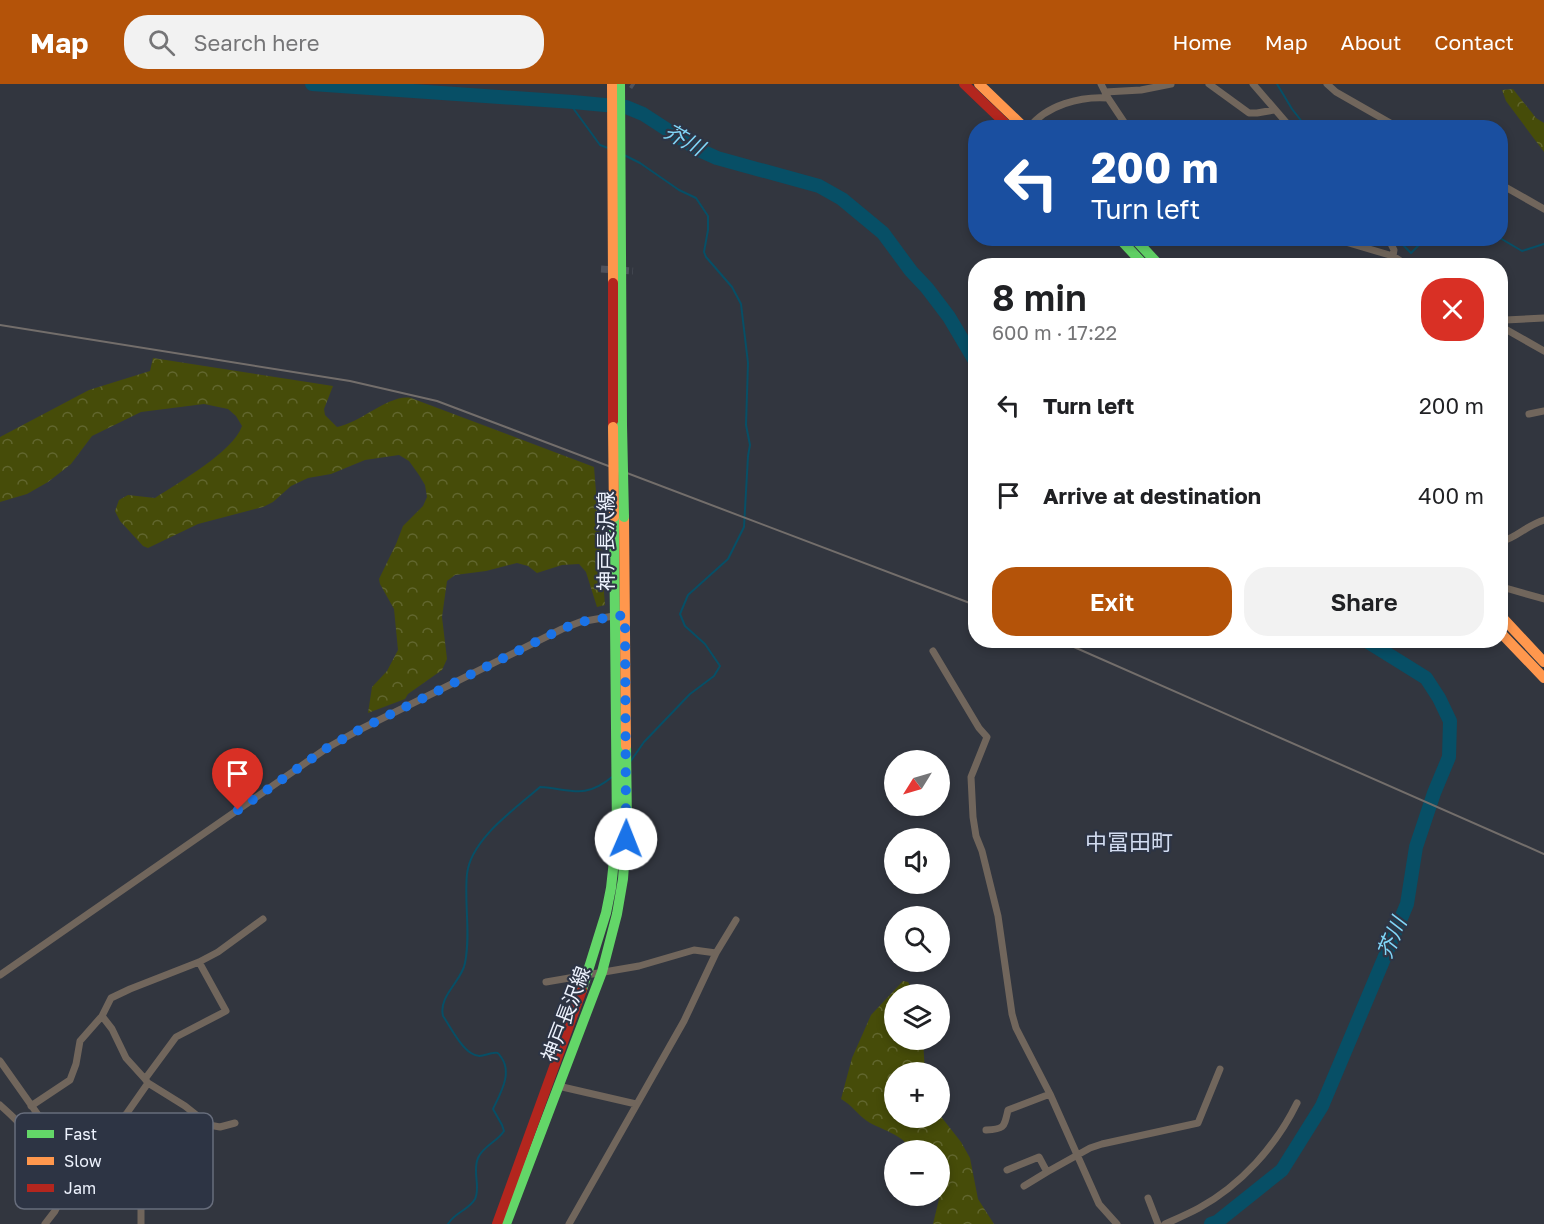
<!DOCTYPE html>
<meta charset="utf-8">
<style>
:root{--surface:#fff;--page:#f2f2f2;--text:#202124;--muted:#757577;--accent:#b45309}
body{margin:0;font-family:"Golos Text","Noto Sans JP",sans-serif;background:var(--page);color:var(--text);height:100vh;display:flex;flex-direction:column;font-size:22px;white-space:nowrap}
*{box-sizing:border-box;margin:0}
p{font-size:20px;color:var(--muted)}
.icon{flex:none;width:33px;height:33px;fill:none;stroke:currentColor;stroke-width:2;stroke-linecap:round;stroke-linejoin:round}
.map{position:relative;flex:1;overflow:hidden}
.side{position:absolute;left:968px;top:174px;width:540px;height:390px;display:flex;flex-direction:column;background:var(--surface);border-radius:24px;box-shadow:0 3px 9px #0003}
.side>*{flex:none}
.hud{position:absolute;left:968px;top:36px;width:540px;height:126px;border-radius:24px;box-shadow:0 3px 9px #0003;background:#1a4fa0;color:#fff;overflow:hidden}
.needle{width:39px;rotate:233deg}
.buttons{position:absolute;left:884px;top:666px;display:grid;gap:12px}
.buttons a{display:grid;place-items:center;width:66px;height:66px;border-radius:50%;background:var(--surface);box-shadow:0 3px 9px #0003;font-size:30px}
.pin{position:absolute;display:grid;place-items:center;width:51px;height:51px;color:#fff;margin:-62px -26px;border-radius:50% 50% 50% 0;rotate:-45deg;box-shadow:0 0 6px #0007}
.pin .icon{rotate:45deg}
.me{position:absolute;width:66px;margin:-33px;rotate:1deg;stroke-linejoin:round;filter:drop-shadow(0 0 4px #0008)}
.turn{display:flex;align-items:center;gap:21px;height:126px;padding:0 24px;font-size:27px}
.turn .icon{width:78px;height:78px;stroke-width:2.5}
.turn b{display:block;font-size:42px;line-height:51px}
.round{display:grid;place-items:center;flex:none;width:63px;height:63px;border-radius:24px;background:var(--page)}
.headline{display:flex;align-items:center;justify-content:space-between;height:102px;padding:0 24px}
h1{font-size:36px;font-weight:600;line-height:45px}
.action{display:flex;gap:12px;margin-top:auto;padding:12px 24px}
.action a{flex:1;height:69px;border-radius:24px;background:var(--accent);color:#fff;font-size:24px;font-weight:600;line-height:69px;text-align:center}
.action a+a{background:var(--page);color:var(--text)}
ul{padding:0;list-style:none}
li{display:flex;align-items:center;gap:18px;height:90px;padding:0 24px}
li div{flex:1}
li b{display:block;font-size:22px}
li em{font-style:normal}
header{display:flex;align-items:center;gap:36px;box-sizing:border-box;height:84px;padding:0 30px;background:var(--accent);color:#fff}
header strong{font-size:28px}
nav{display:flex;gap:33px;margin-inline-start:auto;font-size:21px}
.search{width:420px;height:54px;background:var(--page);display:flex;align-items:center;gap:15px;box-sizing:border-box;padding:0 21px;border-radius:24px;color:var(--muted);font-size:22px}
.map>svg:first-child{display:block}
.forest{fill:url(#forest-crowns)}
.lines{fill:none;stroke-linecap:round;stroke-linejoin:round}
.stream{stroke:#074f66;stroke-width:2}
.river{stroke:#074f66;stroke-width:14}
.street-tunnel{stroke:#4e525c;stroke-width:7;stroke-dasharray:7 3.5;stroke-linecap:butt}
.street{stroke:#71665c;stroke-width:7}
.fast{stroke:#63d668;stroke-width:10}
.slow{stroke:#ff974d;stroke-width:10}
.jam{stroke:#b3261e;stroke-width:10}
.rail{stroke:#736e6b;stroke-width:2}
.fast-bridge{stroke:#63d668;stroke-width:10}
.slow-bridge{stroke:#ff974d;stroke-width:10}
.route{stroke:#1a73e8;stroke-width:10;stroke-dasharray:0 18}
.labels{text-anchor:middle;stroke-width:4.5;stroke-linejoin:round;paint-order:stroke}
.street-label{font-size:20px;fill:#edf2fd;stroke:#2d3444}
.water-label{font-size:21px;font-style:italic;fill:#81d6f8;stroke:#2d3444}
.quarter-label{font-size:22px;fill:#d2dcf0;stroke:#2d3444}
.key{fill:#2d3444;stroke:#676d7c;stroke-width:1.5}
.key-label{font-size:16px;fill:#edf2fd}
</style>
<header>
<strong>Map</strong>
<div class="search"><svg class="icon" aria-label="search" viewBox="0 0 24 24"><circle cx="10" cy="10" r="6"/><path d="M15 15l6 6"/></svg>Search here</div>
<nav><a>Home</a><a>Map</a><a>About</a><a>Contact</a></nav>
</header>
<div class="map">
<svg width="1544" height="1140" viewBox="0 0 1544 1140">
<defs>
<pattern id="forest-crowns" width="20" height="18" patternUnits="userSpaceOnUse" patternTransform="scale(1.5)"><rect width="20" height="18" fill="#464c09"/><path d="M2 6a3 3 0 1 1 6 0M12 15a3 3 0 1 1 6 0" fill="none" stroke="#61662e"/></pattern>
</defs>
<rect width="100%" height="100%" fill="#32363f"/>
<path class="forest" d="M1513,5L1536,34L1544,39V68L1506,17L1502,6Z
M153,274L333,302L324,325L325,331L337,343C361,339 389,310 411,314L594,383L605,521L597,523L586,488L579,480L562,481L537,489L528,482L517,479L486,487L455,491L447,497L442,533L447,575L442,586L408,610L405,615L368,629L372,603L387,587L398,566L394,525L380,500L379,495L396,460L403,442L423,422L427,413L425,401L419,391L409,377L399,371L365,376L331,390L308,394L291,402L273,418L263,423L198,440L148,464L143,462L120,437L115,427L119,416L128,411L155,414C179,398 233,368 242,342L236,332L228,325L204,320L141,328L92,352L71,380L48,398L27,410L0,418V353L89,306L150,287Z
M903,897L908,898L915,910H894V956H923L925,988H894V1034H939V1030L961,1058L970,1074L978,1115L994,1140H933L940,1111L939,1066H911C903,1050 881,1046 867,1037C857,1030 852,1021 841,1015L852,974L871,931Z"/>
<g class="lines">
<path class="stream" d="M1277,0L1292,25L1307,44
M573,18V24L600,61L608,64
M624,71L640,79L679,106L696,114L708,132V146L704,168L706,173L732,203L741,220L748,279L746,341L750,361L748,372L744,443L728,475L688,511L680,530L685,542L705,560L720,582L714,592L690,610L644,658L630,678
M1396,154L1411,169L1426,154
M1500,154L1522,167L1544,160
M448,1140C455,1128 469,1126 475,1115C481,1103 472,1088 478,1074C483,1062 497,1058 504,1047L502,1041L493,1025C500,1010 513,989 501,973C498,969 498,968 493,969C485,970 480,975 471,969C460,962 451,944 443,932C438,912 462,897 465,879C471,850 464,819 467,790C471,755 515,725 540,703C571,705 584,716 612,693"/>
<path class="river" d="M312,0L573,18L626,23L643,30L697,65L717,74L819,102L842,115L883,149L911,187L927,204L949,233L975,277
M1211,1140L1217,1138L1282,1086L1322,1022L1407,820L1416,763L1434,709L1449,673L1450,637L1439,614L1426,594L1365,556"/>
<path class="street-tunnel" d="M631,0L634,2
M601,185L633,187"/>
<path class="street" d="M1101,0L1108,14L1128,44
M1209,0L1249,29H1257L1274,26
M1253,0L1291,44
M1327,0L1336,8L1399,44
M1105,8L1141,6L1171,0
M1029,44C1046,21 1081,12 1108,14
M1500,100L1544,125
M1332,154L1393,172L1408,182
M1388,154L1394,166L1393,172
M1500,233L1505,236L1544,234
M1500,242L1544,267
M1529,330L1544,327
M1500,458C1517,454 1525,442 1544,436
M1500,496L1502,503L1544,515
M933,567L979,644L987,653L971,693L973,733L976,752L982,767L998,832L1012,930L1016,944L1050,1010L1099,1120L1117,1140
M0,891L327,664L357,647L562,545L580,538L619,531
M546,898L639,882L694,866L716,869
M102,932L112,945L126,974L145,995
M0,977L53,1052
M148,999L185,1022L209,1041L220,1043L235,1039
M558,1002L636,1020
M0,1021C11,1031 34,1051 38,1065C41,1076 33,1092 29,1103
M31,1022L70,996L76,980L80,957L102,932L111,914L130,905L199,878L218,868L263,835
M38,1032L61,1034
M986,1046C1005,1045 1004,1043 1008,1026L1050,1010
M100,1060L115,1083L127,1107L134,1108L141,1117V1140
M1007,1086L1039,1073L1047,1088L1090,1064L1102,1060L1198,1039L1220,985
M35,1087L66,1106
M1024,1102L1047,1088
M1148,1114L1158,1140
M45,1140L55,1127L68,1102L93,1068L127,1029L148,999L145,995L176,953L226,927L199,878
M569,1140L684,937L716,869L736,836
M1165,1140C1176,1135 1188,1130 1199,1124C1241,1101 1276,1062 1297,1019"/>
<path class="fast" d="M620,0L622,341
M1119,154L1145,182
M1134,154L1160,182
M582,906L606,829L611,804L617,749L614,433
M506,1140L602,888L617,830L623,795L627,741L626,662"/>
<path class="slow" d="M612,0L613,199
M979,0L1025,44
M624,433L626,662
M1500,531L1544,578
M1500,548L1544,594"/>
<path class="jam" d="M964,0L1010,44
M613,199V343
M497,1140L582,906"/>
<path class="rail" d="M0,241L350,297L437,317L975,521
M1058,556L1544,770"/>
<path class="fast-bridge" d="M622,341L624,433"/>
<path class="slow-bridge" d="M613,343L614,433"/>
</g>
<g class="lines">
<path class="route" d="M238,726L327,664L357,647L562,545L580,538L625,531L626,755"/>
</g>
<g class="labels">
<g class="street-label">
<text transform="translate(606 457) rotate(-90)" y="7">神戸長沢線</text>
<text transform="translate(566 930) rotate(-69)" y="7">神戸長沢線</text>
</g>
<g class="water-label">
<text transform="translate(684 56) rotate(29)" y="7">芥川</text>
<text transform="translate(1392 854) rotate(-67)" y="7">芥川</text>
</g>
<g class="quarter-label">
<text x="1129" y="766">中冨田町</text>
</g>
</g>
<rect x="15" y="1029" width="198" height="96" rx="9" class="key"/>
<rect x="27" y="1046" width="27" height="8" fill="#63d668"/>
<rect x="27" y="1073" width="27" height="8" fill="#ff974d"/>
<rect x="27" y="1100" width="27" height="8" fill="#b3261e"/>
<g class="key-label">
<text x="64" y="1056">Fast</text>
<text x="64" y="1083">Slow</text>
<text x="64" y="1110">Jam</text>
</g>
</svg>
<div class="buttons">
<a><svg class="needle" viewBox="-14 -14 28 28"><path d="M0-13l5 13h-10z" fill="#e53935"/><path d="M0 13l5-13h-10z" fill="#757577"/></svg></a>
<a><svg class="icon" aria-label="sound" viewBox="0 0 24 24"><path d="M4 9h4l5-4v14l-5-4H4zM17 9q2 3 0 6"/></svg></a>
<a><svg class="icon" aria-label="search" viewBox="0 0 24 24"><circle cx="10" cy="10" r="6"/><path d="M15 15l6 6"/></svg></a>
<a><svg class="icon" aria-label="layers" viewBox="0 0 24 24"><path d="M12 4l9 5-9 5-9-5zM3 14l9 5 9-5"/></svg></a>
<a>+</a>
<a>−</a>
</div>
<div class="pin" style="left:238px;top:726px;background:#d93025"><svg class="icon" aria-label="arrive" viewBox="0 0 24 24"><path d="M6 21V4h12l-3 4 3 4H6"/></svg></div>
<svg class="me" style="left:626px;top:755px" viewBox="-20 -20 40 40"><circle r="19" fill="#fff"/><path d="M0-13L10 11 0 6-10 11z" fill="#1a73e8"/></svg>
<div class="hud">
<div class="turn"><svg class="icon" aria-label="left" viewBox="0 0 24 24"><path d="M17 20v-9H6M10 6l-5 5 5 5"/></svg><div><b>200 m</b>Turn left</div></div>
</div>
<section class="side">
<div class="headline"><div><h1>8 min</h1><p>600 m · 17:22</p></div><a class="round" style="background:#d93025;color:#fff"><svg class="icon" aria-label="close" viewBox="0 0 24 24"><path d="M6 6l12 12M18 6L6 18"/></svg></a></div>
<ul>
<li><svg class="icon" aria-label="left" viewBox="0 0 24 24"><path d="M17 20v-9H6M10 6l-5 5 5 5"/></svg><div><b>Turn left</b></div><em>200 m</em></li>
<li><svg class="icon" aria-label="arrive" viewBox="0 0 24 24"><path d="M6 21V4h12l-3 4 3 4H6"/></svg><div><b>Arrive at destination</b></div><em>400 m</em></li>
</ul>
<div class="action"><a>Exit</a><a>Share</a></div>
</section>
</div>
